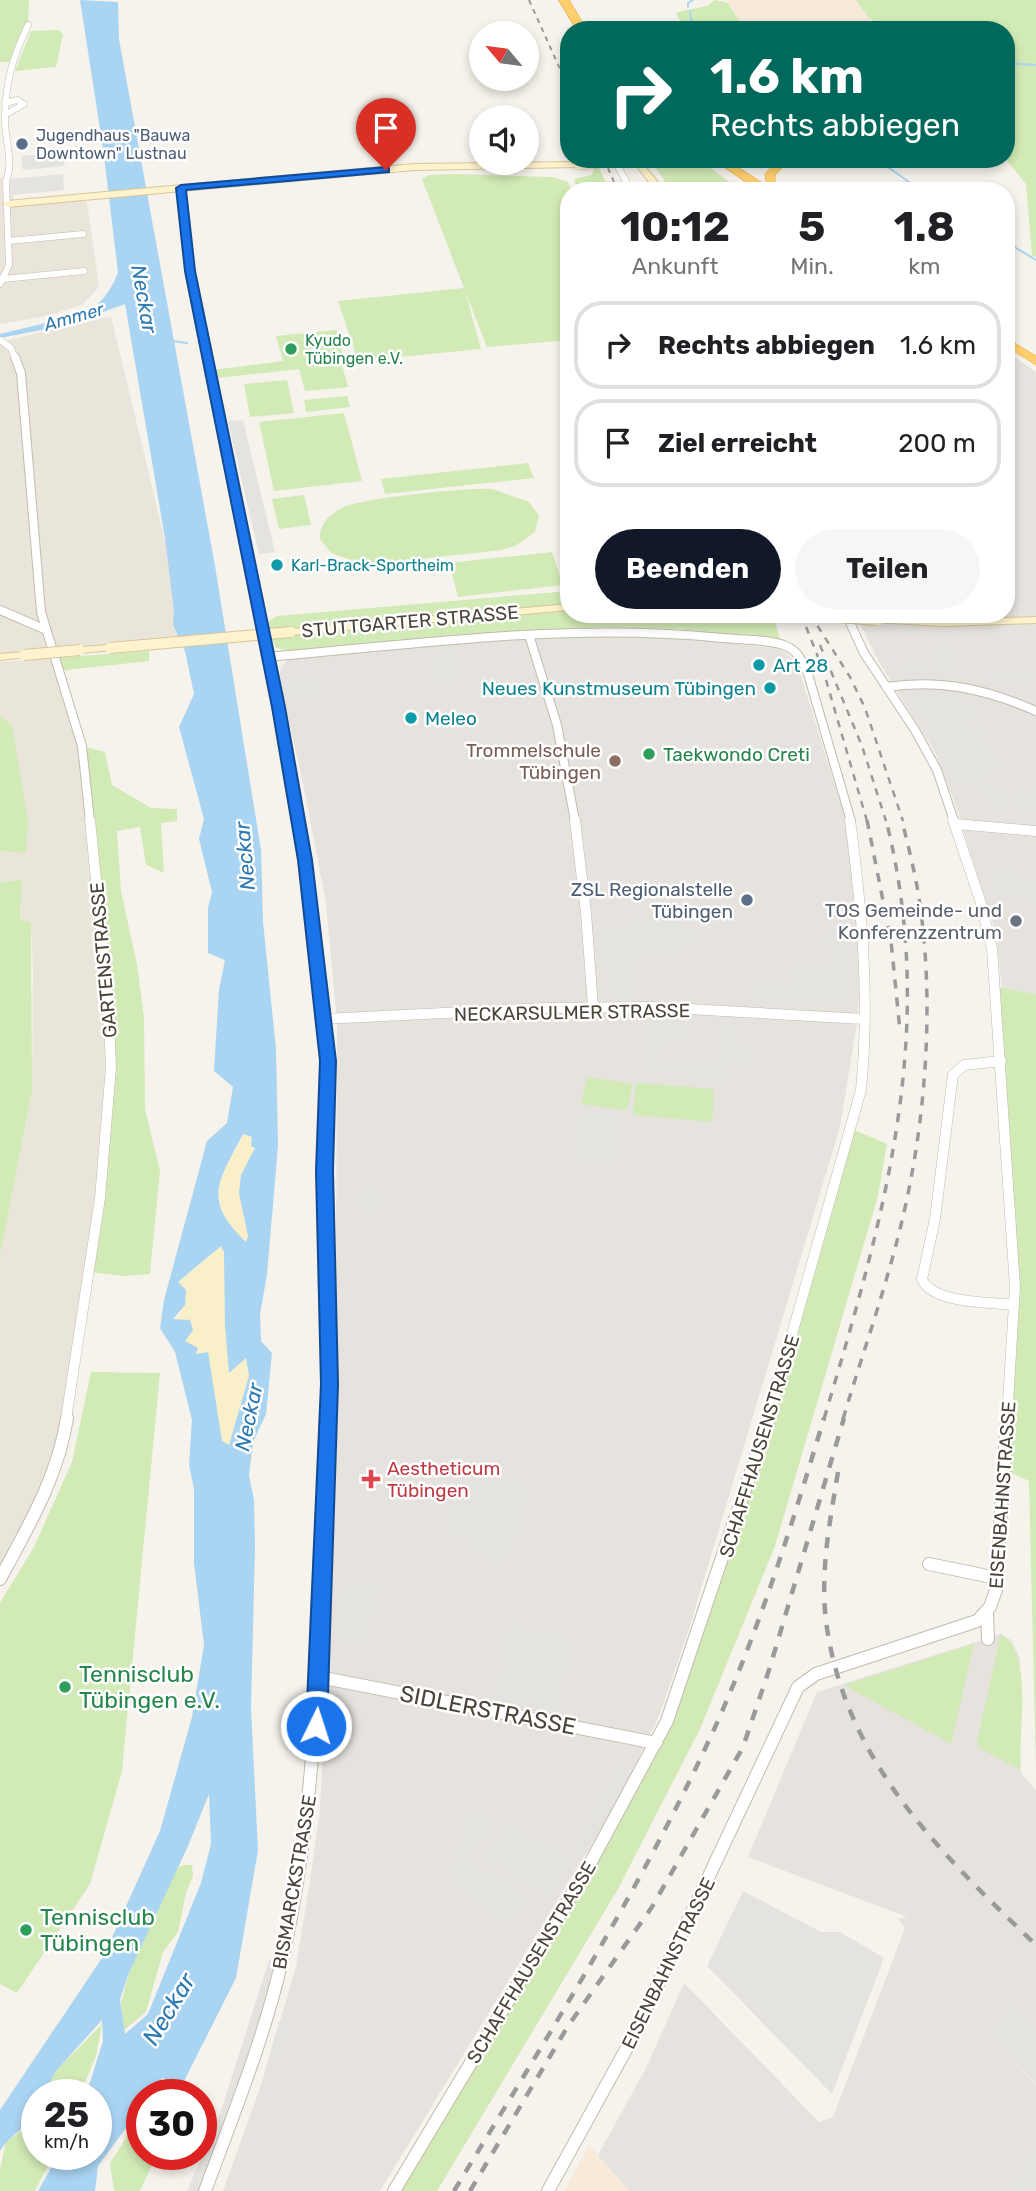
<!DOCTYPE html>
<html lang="de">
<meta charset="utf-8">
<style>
:root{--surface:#fff;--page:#f6f6f6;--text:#202124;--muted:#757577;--line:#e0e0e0;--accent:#111827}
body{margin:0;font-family:Rubik,sans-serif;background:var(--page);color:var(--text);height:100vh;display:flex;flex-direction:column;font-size:26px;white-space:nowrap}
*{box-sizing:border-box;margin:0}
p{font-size:23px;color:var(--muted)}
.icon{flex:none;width:38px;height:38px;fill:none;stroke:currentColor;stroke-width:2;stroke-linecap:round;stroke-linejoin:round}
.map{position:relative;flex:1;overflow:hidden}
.sheet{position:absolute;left:560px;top:182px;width:455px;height:441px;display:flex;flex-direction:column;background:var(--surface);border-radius:28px;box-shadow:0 4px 10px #0003}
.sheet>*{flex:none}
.hud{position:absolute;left:560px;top:21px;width:455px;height:147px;border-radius:28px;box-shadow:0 4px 10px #0003;background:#00695c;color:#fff;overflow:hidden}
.needle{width:46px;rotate:299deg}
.buttons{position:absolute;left:469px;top:21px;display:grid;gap:14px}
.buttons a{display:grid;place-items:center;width:70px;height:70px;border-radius:50%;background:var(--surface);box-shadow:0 4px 10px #0003;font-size:35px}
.speed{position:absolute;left:21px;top:2079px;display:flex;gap:14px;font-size:35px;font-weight:700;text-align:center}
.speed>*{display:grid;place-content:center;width:91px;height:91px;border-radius:50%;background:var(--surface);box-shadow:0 4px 10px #0003;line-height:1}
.speed small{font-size:18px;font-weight:400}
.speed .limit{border:10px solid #d22;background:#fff;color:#111}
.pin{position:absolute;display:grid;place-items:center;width:60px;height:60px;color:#fff;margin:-72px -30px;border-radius:50% 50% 50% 0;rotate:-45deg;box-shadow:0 0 7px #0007}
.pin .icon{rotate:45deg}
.me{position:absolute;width:77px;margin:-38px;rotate:4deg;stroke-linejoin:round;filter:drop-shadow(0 0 5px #0008)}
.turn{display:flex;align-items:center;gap:24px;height:147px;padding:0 35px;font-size:32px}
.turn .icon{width:91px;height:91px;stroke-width:2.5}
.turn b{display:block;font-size:49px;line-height:60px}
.eta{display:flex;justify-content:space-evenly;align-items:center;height:119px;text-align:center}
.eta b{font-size:42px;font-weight:700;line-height:49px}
.action{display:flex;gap:14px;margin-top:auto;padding:14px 35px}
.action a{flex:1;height:80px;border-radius:42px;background:var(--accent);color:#fff;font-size:28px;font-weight:700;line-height:80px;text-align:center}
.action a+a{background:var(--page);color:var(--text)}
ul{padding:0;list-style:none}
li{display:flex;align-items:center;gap:21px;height:88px;margin:0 14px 10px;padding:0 21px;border:4px solid var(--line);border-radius:28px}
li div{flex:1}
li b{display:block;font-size:26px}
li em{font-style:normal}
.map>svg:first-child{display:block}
.residential{fill:#eae5da}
.commercial{fill:#f7ead8}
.industrial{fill:#e6e2dd}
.green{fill:#d2eab5}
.sand{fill:#f9efc9}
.parking{fill:#e5e3e0;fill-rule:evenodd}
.water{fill:#a9d4f2;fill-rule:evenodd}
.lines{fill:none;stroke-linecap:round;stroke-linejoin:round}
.stream{stroke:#a9d4f2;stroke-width:2}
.street-far3-casing{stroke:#c2bbae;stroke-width:7}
.street-far2-casing{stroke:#c2bbae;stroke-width:10}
.street-far1-casing{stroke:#c2bbae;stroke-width:11}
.street-casing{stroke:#c2bbae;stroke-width:14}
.secondary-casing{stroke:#d6c79b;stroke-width:2}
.highway-casing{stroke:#e0a43c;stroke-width:1}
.street-far3{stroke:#fff;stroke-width:6}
.street-far2{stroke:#fff;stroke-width:8}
.street-far1{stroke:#fff;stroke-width:10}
.street{stroke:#fff;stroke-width:12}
.secondary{fill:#fff3cd;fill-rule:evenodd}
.highway{fill:#ffcf6e;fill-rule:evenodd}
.rail-far3{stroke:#9a9a9a;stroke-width:2;stroke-dasharray:5 5;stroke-linecap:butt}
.rail-far2{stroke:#9a9a9a;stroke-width:2.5;stroke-dasharray:7 7;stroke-linecap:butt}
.rail-far1{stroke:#9a9a9a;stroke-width:3.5;stroke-dasharray:9 9;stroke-linecap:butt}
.rail{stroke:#9a9a9a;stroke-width:4.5;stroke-dasharray:11 11;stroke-linecap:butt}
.secondary-bridge-far1-casing{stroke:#d6c79b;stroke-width:10;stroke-linecap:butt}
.secondary-bridge-casing{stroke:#d6c79b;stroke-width:12;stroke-linecap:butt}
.secondary-bridge-far1{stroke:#fff3cd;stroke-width:9}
.secondary-bridge{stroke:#fff3cd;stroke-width:10}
.route{fill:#1a73e8;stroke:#114b97;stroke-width:2}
.service-dot{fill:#5c6f8a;stroke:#fff;stroke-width:2.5}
.leisure-dot{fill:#2e9e5b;stroke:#fff;stroke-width:2.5}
.culture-dot{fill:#0f9aa8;stroke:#fff;stroke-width:2.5}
.education-dot{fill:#8d6e63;stroke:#fff;stroke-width:2.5}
.worship-dot{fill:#6b7280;stroke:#fff;stroke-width:2.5}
.health-dot{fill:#e0444e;stroke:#fff;stroke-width:2.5}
.labels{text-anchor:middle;stroke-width:5;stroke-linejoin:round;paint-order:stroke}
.far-service-label{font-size:16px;fill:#4e5e75;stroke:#fff;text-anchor:start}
.far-leisure-label{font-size:16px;fill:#27864d;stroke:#fff;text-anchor:start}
.far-culture-label{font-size:16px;fill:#0d838f;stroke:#fff;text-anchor:start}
.far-water-label{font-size:18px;font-style:italic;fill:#2e7ab2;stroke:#fff}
.street-label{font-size:19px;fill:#4b4439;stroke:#fff}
.culture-label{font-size:19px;fill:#0d838f;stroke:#fff;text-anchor:start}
.education-label{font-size:19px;fill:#785e54;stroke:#fff;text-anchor:end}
.leisure-label{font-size:19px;fill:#27864d;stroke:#fff;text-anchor:start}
.service-label{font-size:19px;fill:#4e5e75;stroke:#fff;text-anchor:end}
.worship-label{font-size:19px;fill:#5b616d;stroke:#fff;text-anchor:end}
.health-label{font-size:19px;fill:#be3a42;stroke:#fff;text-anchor:start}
.water-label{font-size:21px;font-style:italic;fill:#2e7ab2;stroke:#fff}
.near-leisure-label{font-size:23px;fill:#27864d;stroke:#fff;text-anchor:start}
.near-street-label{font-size:23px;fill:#4b4439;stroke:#fff}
.near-water-label{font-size:24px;font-style:italic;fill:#2e7ab2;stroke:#fff}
</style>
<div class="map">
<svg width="1036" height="2191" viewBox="0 0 1036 2191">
<rect width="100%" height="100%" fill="#f6f3ec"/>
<path class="residential" d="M8,177L14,203L85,199L87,203L99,287L82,305L46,316L0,324V284L3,271L0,275V178Z
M111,316L188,637L0,655V342Z
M54,658L79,733L108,999L109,1114L63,1441L0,1579V1256L32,1091L33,971L31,924L20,919L22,880L0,882V851L26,852L12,725L0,716V662Z"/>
<path class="commercial" d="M727,0H856L868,17L888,30H745Z
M589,2145L598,2155L629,2191H564Z"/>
<path class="industrial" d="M1006,351L1036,372V994L1002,988L996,934L954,801L935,752L880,664L855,614H1006Z
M544,636H660L720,642L774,648L784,651L793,659L801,676L845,818L862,961L857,1024L840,1127L688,1632L659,1716L612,1811L380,2191H223L260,2088L296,1967L310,1881L320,1809L335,1507L337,1021L326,903L303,783L279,677L281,667L289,659L297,656Z
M1001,1634L1011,1640L1020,1658V1766L1022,1774L1036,1790V2041L983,2033L1036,2085V2149L1000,2191H629L598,2155L646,2068L684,1983L819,2122L833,2117L905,1928L898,1919L907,1917L748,1857L817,1692Z"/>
<path class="green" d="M0,0H29L28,25L11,62H0Z
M715,0L728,3L745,30H686L676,14L678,12L707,6Z
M856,0H1036V257L1032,255L1026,184L1006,159V30H888L868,17Z
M58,30L63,34L56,67L15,71L31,31Z
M657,159H698L742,191H669L670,189L654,165Z
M598,166L610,191H578L574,179L592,175L594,167Z
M453,174L552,177L568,182L571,191H569V340L487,347L465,291L481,349L358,361L338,301L464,288L422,179L429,175Z
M337,330L345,364L216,378L213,370L283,361L276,336Z
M342,365L348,387L305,391L299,369Z
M287,380L294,413L250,417L244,384Z
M347,396L350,407L306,412L304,400Z
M344,413L362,481L274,491L259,422Z
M528,463L534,478L385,494L381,479Z
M493,489L529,502L539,516L535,532L515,546L501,550L357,566V562L331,553L320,539C319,523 330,514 344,507C365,498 469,487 493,489Z
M304,495L311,525L279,529L272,499Z
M552,552L563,585L458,597L449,563Z
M569,591V614H773L780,641L679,629L601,627L294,652L276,648L267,628L269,621L277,616Z
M149,651V661L58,671L54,658Z
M0,716L12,725L28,822L26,853L0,851Z
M82,746L105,752L112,785L151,808L177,809V821L161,823L164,873L146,865L140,827L117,831L121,891L137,965L144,1017L145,1109L160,1171L150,1274L125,1276L89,1272L111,1067Z
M22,880L20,919L31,923L32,1091L0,1256V882Z
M996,987L1036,994V1769L1029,1481L1005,1470L1015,1287Z
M587,1077L633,1084L627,1110L581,1104Z
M636,1083L714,1089L712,1122L633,1115Z
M852,1129L887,1144L878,1196L775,1546L700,1729L618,1889L437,2191H394L551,1931L682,1681Z
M91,1372L160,1373L122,1771L90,1884L17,1993L0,1984V1603L34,1547L72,1462Z
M1001,1634C1035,1655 1017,1733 1021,1770L981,1749L977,1742Z
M974,1644L951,1744L844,1685Z
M185,1865H192L193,1876L186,1893L178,1932L163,1952L146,2012L124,2030L121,2003L129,1973L176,1868Z
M102,2024L96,2056L80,2095H43L56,2071Z
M37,2107V2154H54L35,2191H0V2170L6,2141L25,2129Z
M142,2113V2154H157L140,2191H114L110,2163Z"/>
<path class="sand" d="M244,1134L253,1137L251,1145L255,1148L239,1193L248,1236L246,1243C202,1199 218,1182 244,1134Z
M221,1246L224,1252L230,1372L246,1358L249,1376L229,1446L222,1441L208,1352L195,1354L184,1340L176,1321L173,1319L180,1315L182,1287L178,1283Z"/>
<path class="parking" d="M63,152L65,166L23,170L21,156Z
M63,174L64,190L11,195L10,179Z
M243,420L275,552L259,554L228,421Z
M455,646L464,685L434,688L425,654L439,648Z
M951,646L961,676L937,674L928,647Z
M928,661L933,672L923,673L927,682L915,683L912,677L895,669L894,662Z
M1036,667V679L996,683L990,672Z
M321,673L326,695L286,700L281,679Z
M929,687L987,707L973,725L989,731L988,738H996L997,749H990L995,758L1011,762L980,786L956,791L930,737L903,695L914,689Z
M1036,778V807L1032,810L996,808L967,791L987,783L1012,796L1008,800L1014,802L1017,800L1012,798Z
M986,869L1036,875V904L995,900Z
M630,915L697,923L696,930L734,935L736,929L849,930L851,1007L749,1005V980L786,981V963L831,966L827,943L696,938L695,950L680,949L679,957L640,955L636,1002L606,998L602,989L598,923L628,926Z
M646,1014L740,1019L741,1043L753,1044L754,1064L733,1063L734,1083L650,1076L645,1062ZM689,1027L720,1031L716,1063L662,1060V1045L687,1043Z
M578,1109L621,1113L615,1166L571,1162Z
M376,1177L383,1178L384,1213L376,1214L375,1218H365L364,1214H357L356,1189L364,1188Z
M475,1467L521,1477L518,1487L532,1490L514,1553L506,1552L502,1562L467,1556L470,1543L448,1538L449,1533L439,1531L458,1473L472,1476Z
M387,1580L367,1644L334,1647L337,1582Z
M507,1623L575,1636L559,1714L489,1701Z
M619,1763L633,1771L583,1858L569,1850Z
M464,1811L496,1818L489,1845L480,1843L475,1861L532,1894L512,1927L447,1887L452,1878L446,1874L457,1844Z
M508,1820L575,1857L551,1900L483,1861Z
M743,1891L821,1932H840L884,1958L832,2094L707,1966Z
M269,1960L282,1961L205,2191H187L219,2117Z
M1011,2002L1036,2026V2084L983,2033Z
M279,2022L292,2025L281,2064L268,2061Z
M1036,2149V2191H1000L1010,2180Z"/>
<path class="water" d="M80,0L118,2L119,39L215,566L261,850L263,922L276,1049L278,1145L267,1275L260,1314L261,1341L272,1353L266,1414L253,1442L249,1475L254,1500L255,1547L251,1709L258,1850L236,1978L177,2095L163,2077L150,2095H142V2106L98,2166L95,2191H38L59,2154H96V2095H86L103,2041L102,2020L56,2071L43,2095H37C37,2128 14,2128 0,2151V2110L104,1955L160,1831L192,1717L204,1645L194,1563V1489L189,1465L192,1420L175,1352L160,1328L164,1300L207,1141L227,1123L233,1087L214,1071L219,990L225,960L208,953V908L212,892L199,839L204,819L179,727L194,694L185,651L173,625L174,611L165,538L125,304L67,325L0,338V334L87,313C100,305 114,286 118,272L103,148ZM243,1134L252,1137L251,1146L255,1148L241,1175L239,1193L248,1236L246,1242C202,1200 218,1182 243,1134ZM221,1246L224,1252L225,1325L229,1373L246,1358L249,1376L229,1445L222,1441L208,1352L196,1354L198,1348L185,1341L193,1330L190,1320L173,1319L185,1305L186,1290L178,1282ZM209,1794L211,1844L201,1883L148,2014L125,2034L120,1999L129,1973L188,1846Z"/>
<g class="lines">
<path class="stream" d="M688,7V3L693,0
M690,11L691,19L703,30
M1006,63L1036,65
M879,161L922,191
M1006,242L1036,260
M172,341L187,343"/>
<defs>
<path id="street-far3" d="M5,103L17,100L24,104L5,115
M614,159L631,191
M181,188L190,271L208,359
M9,241L83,234
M3,279L84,271
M0,284L9,265L6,181C14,163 5,140 5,121C5,83 12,59 28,25
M0,340L11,348L15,359"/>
<path id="street-far2" d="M15,357L21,373L41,612L82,746L90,821
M207,357L278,707L298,821
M0,610L44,629
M846,614L864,653L915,730L937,770L954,821
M529,635L557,725L575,821
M267,657C418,644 571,622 723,638C742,640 769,639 786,646C799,652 802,661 808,674L851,821
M886,687C941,679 986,689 1036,711"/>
<path id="street-far1" d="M298,820L328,1061L324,1171L330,1384L328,1419
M575,820L586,913L593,1007
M953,820L980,900L992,949L1015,1287L1007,1419
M956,824L1036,831
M323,1019L546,1008L654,1007L863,1019
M1001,1061L964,1065L953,1075L935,1219L922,1279C933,1304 989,1302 1014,1305
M66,1419L100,1198L111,1067L108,999L90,820
M768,1419L861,1090C870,997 862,911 850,820"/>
<path id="street" d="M929,1564L997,1578
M0,1579C28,1527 58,1477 67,1418
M987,1612L988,1639
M319,1677L656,1743
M205,2191C233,2115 264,2039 282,1960C323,1782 318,1599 328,1418
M394,2191L587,1869L667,1721L769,1418
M548,2191L634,2035L798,1687L816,1674L977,1621L990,1607L996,1590L1007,1418"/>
<path id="secondary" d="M631,159H639L665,191H656Z
M579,162L582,163V167L414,170L7,207L3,204L7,201L414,164Z
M569,604V610L291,635L285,632L291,629Z
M878,617L943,620L1036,617V623L943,626L874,622L872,620Z
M110,645L114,646V650L80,653L74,650L80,647Z
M24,652L30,655L28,657L0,660V654Z"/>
<path id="highway" d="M559,0H569L587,30H577Z
M713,159H725L767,186L765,174L776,162H744L739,159H799L784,166L775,175V183L780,191H759Z
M1006,338L1036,356V365L1006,346Z"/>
</defs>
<use href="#street-far3" class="street-far3-casing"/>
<use href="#street-far2" class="street-far2-casing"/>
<use href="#street-far1" class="street-far1-casing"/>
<use href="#street" class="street-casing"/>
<use href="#secondary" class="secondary-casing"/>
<use href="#highway" class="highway-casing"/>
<use href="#street-far3" class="street-far3"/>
<use href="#street-far2" class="street-far2"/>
<use href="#street-far1" class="street-far1"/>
<use href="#street" class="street"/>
<use href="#secondary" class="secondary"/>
<use href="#highway" class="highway"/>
<path class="rail-far3" d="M529,0L569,89
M604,159L618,191"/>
<path class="rail-far2" d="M801,614L818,657
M810,614L850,677L865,708L903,821
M820,645L862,746L886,821
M826,680L867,821"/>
<path class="rail-far1" d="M867,820L891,941L900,1031
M824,1419C884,1217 939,1031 886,820
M843,1419C862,1355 885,1291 901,1225C926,1123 935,1002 919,898C915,872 908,846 902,820"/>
<path class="rail" d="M838,1472C830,1521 820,1571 826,1621C844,1760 939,1852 1036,1945
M454,2191C544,2042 638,1894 711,1736C758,1634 792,1525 824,1418
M470,2191L568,2026L652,1907L743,1747L770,1667L844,1418"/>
<defs>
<path id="secondary-bridge-far1" d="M579,165L628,161"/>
<path id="secondary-bridge" d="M799,614L878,620
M110,648L291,632
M24,655L80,650"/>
</defs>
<use href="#secondary-bridge-far1" class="secondary-bridge-far1-casing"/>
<use href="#secondary-bridge" class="secondary-bridge-casing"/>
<use href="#secondary-bridge-far1" class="secondary-bridge-far1"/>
<use href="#secondary-bridge" class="secondary-bridge"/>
</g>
<path class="route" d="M386,167L389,168V172L186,190L195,271L285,707L312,860L336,1061L333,1171L338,1384L327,1726L324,1733L316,1736L309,1733L306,1726L321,1384L316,1171L320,1061L298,860L272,707L185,271L176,188L181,185Z"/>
<g class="service-dot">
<circle cx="22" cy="144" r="7"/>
<circle cx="747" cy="900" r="7"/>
</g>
<g class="leisure-dot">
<circle cx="291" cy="349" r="7"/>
<circle cx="649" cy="754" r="7"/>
<circle cx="65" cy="1687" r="7"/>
<circle cx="26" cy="1930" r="7"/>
</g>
<g class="culture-dot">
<circle cx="277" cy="565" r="7"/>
<circle cx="759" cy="665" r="7"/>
<circle cx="770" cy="688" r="7"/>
<circle cx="411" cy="718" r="7"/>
</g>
<circle class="education-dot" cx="615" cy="761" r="7"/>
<circle class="worship-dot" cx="1016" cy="921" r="7"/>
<path class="health-dot" d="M367.5 1468.5h7v7h7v7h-7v7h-7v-7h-7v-7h7z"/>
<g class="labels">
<g class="far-service-label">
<text x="36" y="141">Jugendhaus "Bauwa<tspan x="36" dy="18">Downtown" Lustnau</tspan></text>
</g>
<g class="far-leisure-label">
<text x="305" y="346">Kyudo<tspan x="305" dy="18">Tübingen e.V.</tspan></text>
</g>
<g class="far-culture-label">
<text x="291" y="571">Karl-Brack-Sportheim</text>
</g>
<g class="far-water-label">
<text transform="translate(74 317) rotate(-16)" y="6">Ammer</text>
</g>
<g class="street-label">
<text transform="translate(410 621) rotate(-5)" y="7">STUTTGARTER STRASSE</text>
<text transform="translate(103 960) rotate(-95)" y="7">GARTENSTRASSE</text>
<text transform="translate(572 1012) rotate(-1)" y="7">NECKARSULMER STRASSE</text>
<text transform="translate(759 1446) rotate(-73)" y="7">SCHAFFHAUSENSTRASSE</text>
<text transform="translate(1002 1495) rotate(-86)" y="7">EISENBAHNSTRASSE</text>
<text transform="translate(294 1882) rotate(-80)" y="7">BISMARCKSTRASSE</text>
<text transform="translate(531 1962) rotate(-59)" y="7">SCHAFFHAUSENSTRASSE</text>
<text transform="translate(668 1963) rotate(-64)" y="7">EISENBAHNSTRASSE</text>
</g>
<g class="culture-label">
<text x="773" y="672">Art 28</text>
<text x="756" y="695" text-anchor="end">Neues Kunstmuseum Tübingen</text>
<text x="425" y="725">Meleo</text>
</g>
<g class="education-label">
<text x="601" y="757">Trommelschule<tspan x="601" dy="22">Tübingen</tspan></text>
</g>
<g class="leisure-label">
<text x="663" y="761">Taekwondo Creti</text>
</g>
<g class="service-label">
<text x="733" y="896">ZSL Regionalstelle<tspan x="733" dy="22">Tübingen</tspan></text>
</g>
<g class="worship-label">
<text x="1002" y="917">TOS Gemeinde- und<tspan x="1002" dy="22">Konferenzzentrum</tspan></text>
</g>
<g class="health-label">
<text x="387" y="1475">Aestheticum<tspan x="387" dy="22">Tübingen</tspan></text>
</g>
<g class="water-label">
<text transform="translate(144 299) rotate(80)" y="7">Neckar</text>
<text transform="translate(245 856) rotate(-95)" y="7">Neckar</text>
<text transform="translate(249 1417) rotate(-78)" y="7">Neckar</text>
</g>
<g class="near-leisure-label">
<text x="79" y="1682">Tennisclub<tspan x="79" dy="26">Tübingen e.V.</tspan></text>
<text x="40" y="1925">Tennisclub<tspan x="40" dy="26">Tübingen</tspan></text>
</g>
<g class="near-street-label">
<text transform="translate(488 1710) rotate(11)" y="8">SIDLERSTRASSE</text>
</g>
<g class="near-water-label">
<text transform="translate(169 2009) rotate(-59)" y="8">Neckar</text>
</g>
</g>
</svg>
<div class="buttons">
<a><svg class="needle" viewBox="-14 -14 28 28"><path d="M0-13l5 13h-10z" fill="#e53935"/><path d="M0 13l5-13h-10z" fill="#757577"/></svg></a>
<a><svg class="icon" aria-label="sound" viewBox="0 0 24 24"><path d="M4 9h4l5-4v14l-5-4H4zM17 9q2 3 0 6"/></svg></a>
</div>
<div class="speed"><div>25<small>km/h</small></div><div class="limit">30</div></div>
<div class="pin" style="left:386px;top:170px;background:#d93025"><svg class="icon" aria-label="arrive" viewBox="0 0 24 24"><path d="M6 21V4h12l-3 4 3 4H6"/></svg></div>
<svg class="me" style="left:316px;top:1726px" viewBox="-20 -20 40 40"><circle r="17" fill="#1a73e8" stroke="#fff" stroke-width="3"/><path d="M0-11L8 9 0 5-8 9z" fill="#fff"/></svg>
<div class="hud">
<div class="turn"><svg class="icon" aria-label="right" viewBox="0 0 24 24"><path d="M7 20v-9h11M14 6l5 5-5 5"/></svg><div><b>1.6 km</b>Rechts abbiegen</div></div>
</div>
<section class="sheet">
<div class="eta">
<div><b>10:12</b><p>Ankunft</p></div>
<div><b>5</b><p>Min.</p></div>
<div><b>1.8</b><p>km</p></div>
</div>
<ul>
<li><svg class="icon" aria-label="right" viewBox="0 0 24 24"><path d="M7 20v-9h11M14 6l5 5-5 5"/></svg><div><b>Rechts abbiegen</b></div><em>1.6 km</em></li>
<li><svg class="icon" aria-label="arrive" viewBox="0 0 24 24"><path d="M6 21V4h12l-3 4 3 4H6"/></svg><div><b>Ziel erreicht</b></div><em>200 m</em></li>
</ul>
<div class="action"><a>Beenden</a><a>Teilen</a></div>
</section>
</div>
